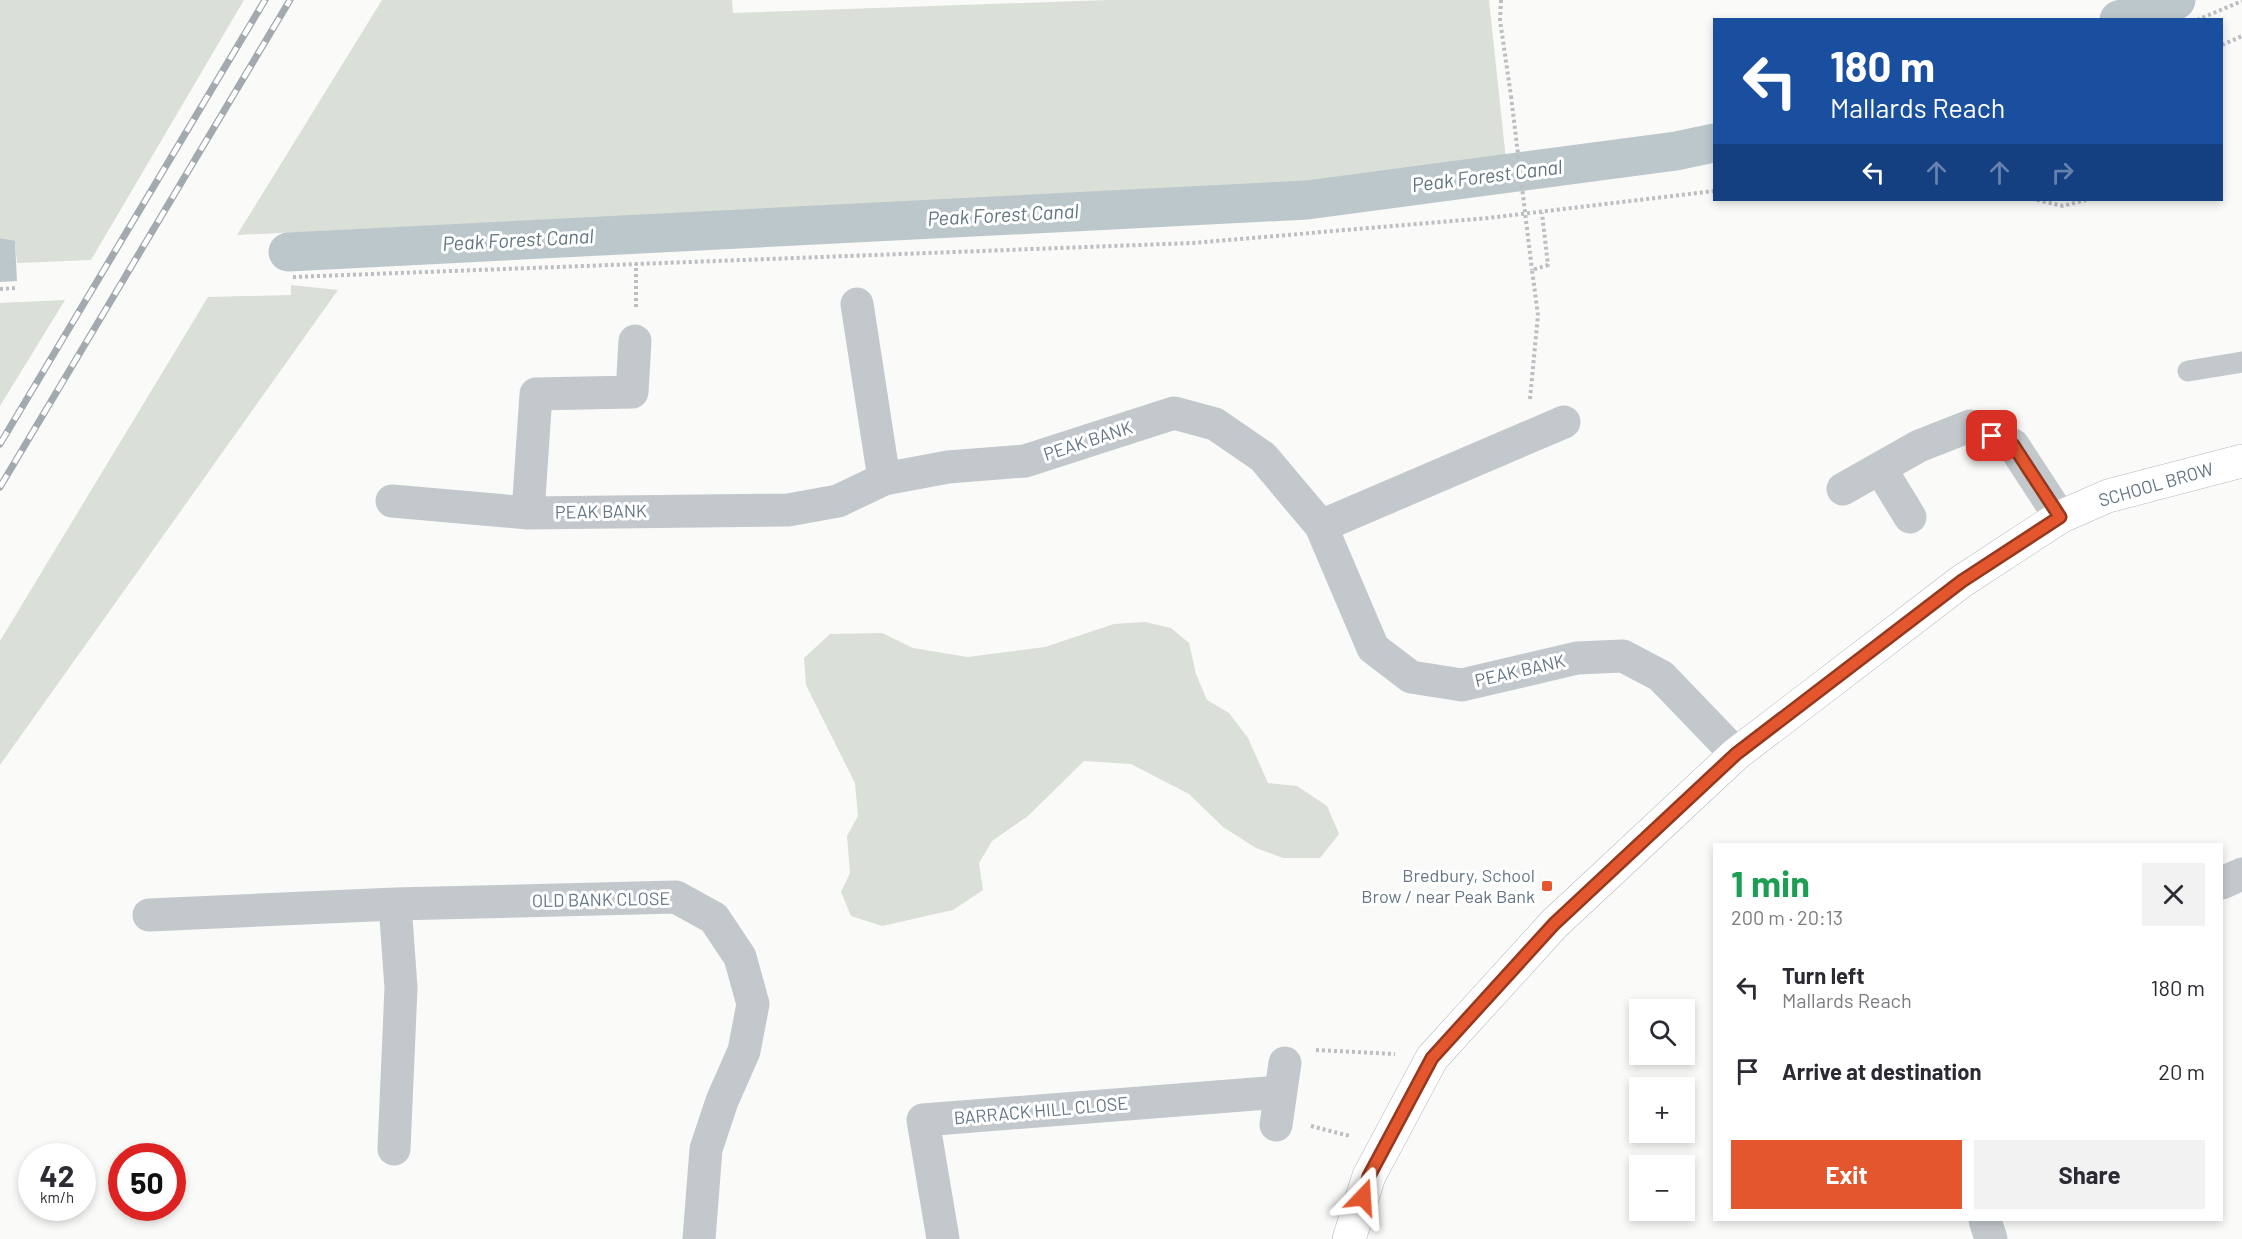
<!DOCTYPE html>
<meta charset="utf-8">
<style>
:root{--surface:#fff;--page:#f2f2f3;--text:#2b2b33;--muted:#7c7c81;--accent:#e4572e}
body{margin:0;font-family:Barlow,sans-serif;background:var(--page);color:var(--text);height:100vh;display:flex;flex-direction:column;font-size:22px;white-space:nowrap}
*{box-sizing:border-box;margin:0}
p{font-size:20px;color:var(--muted)}
.icon{flex:none;width:33px;height:33px;fill:none;stroke:currentColor;stroke-width:2;stroke-linecap:round;stroke-linejoin:round}
.map{position:relative;flex:1;overflow:hidden}
.panel{position:absolute;left:1713px;top:843px;width:510px;height:378px;display:flex;flex-direction:column;background:var(--surface);border-radius:0px;box-shadow:0 3px 9px #0003}
.panel>*{flex:none}
.banner{position:absolute;left:1713px;top:18px;width:510px;height:183px;border-radius:0px;box-shadow:0 3px 9px #0003;background:#1a4fa0;color:#fff;overflow:hidden}
.buttons{position:absolute;left:1629px;top:999px;display:grid;gap:12px}
.buttons a{display:grid;place-items:center;width:66px;height:66px;border-radius:0px;background:var(--surface);box-shadow:0 3px 9px #0003;font-size:30px}
.speed{position:absolute;left:18px;top:1143px;display:flex;gap:12px;font-size:30px;font-weight:700;text-align:center}
.speed>*{display:grid;place-content:center;width:78px;height:78px;border-radius:50%;background:var(--surface);box-shadow:0 3px 9px #0003;line-height:1}
.speed small{font-size:15px;font-weight:400}
.speed .limit{border:9px solid #d22;background:#fff;color:#111}
.pin{position:absolute;display:grid;place-items:center;width:51px;height:51px;color:#fff;margin:-26px;border-radius:12px;box-shadow:0 3px 9px #0006}
.me{position:absolute;width:66px;margin:-33px;rotate:20deg;stroke-linejoin:round;filter:drop-shadow(0 0 4px #0008)}
.turn{display:flex;align-items:center;gap:21px;height:126px;padding:0 18px;font-size:27px}
.turn .icon{width:78px;height:78px;stroke-width:2.5}
.turn b{display:block;font-size:42px;line-height:51px}
.lanes{display:flex;align-items:center;height:57px;padding:0 18px;background:#0003;justify-content:center;gap:30px;direction:ltr}
.lanes .off{opacity:.35}
.round{display:grid;place-items:center;flex:none;width:63px;height:63px;border-radius:0px;background:var(--page)}
.overview{display:flex;align-items:center;justify-content:space-between;height:102px;padding:0 18px}
h1{font-size:36px;font-weight:700;line-height:45px;color:#1e9e55}
.action{display:flex;gap:12px;margin-top:auto;padding:12px 18px}
.action a{flex:1;height:69px;border-radius:0px;background:var(--accent);color:#fff;font-size:24px;font-weight:700;line-height:69px;text-align:center}
.action a+a{background:var(--page);color:var(--text)}
ul{padding:0;list-style:none}
li{display:flex;align-items:center;gap:18px;height:84px;padding:0 18px}
li div{flex:1}
li b{display:block;font-size:22px}
li em{font-style:normal}
.map>svg:first-child{display:block}
.green{fill:#dadfd7}
.water{fill:#bbc7cb}
.lines{fill:none;stroke-linecap:round;stroke-linejoin:round}
.canal{stroke:#bbc7cb;stroke-width:39}
.secondary-casing{stroke:#b3babf;stroke-width:34}
.path{stroke:#bbbfc2;stroke-width:4;stroke-dasharray:3 3;stroke-linecap:butt}
.lane{stroke:#c3c8cc;stroke-width:21}
.street{stroke:#c3c8cc;stroke-width:33}
.secondary{stroke:#fff;stroke-width:33}
.rail-casing{stroke:#a2aab0;stroke-width:7}
.rail{stroke:#fff;stroke-width:4.5;stroke-dasharray:14;stroke-linecap:butt}
.path-bridge{stroke:#bbbfc2;stroke-width:4;stroke-dasharray:3 3;stroke-linecap:butt}
.route-casing{stroke:#94391e;stroke-width:15}
.route{stroke:#e4572e;stroke-width:10}
.poi-dot{fill:#e4572e;stroke:#fff;stroke-width:2}
.labels{text-anchor:middle;stroke-width:6;stroke-linejoin:round;paint-order:stroke}
.street-label{font-size:18px;fill:#657683;stroke:#fff}
.poi-label{font-size:18px;fill:#657683;stroke:#fff;text-anchor:end}
.water-label{font-size:20px;font-style:italic;fill:#60757c;stroke:#fff}
</style>
<div class="map">
<svg width="2242" height="1239" viewBox="0 0 2242 1239">
<rect width="100%" height="100%" fill="#fafaf8"/>
<path class="green" d="M0,0H244L91,260L17,263L15,242L0,238Z
M382,0H732L733,13L1108,0H1489L1506,160L1300,184L237,235Z
M291,285L338,290L0,765V641L208,297L291,295Z
M65,300L0,406V303Z
M1145,622L1171,628L1189,643L1196,674L1207,700L1229,713L1248,738L1268,783L1297,786L1327,806L1339,834L1320,858H1283L1256,848L1223,827L1189,794L1131,764L1084,761L1028,816L992,841L979,863L983,890L953,910L882,926L851,916L841,892L850,873L847,836L858,816L855,783L806,685L804,658L830,634L882,633L913,648L968,657L1045,647L1114,624Z"/>
<path class="water" d="M0,238L15,241L17,281L0,282Z"/>
<g class="lines">
<path class="canal" d="M2119,20L2176,0
M288,252L1307,200L1676,151L1714,143"/>
<defs>
<path id="secondary" d="M1349,1239L1369,1176L1432,1058L1554,924L1736,754L1962,581L2060,517L2108,496L2242,461"/>
</defs>
<use href="#secondary" class="secondary-casing"/>
<path class="path" d="M1501,0L1500,20L1511,96
M2197,20L2242,1
M2222,45L2242,36
M2037,200L2063,206L2086,200
M293,277L1192,243L1488,218L1714,191
M0,289L16,288
M636,307V264
M1530,399L1538,315L1532,270L1548,265L1542,213
M1316,1050L1395,1054
M1311,1126L1350,1136"/>
<path class="lane" d="M2188,371L2242,362"/>
<path class="street" d="M857,304L884,479
M1880,468L1910,517
M1843,489L1919,446L1970,426L2013,445L2060,517
M392,501L528,513L788,510L838,501L884,479L948,467L1025,461L1174,413L1215,424L1263,457L1321,526L1373,648L1411,677L1462,685L1577,658L1623,656L1661,676L1736,754
M528,513L536,394L632,392L635,341
M1321,526L1564,422
M2222,883L2242,874
M149,915L395,904L676,897L714,918L740,957L753,1004L744,1051L722,1101L706,1149L699,1239
M1276,1125L1285,1063
M394,1149L401,988L395,904
M1985,1220L1991,1239
M943,1239L923,1120L1280,1092"/>
<use href="#secondary" class="secondary"/>
<defs>
<path id="rail" d="M0,444L265,0
M0,487L290,0"/>
</defs>
<use href="#rail" class="rail-casing"/>
<use href="#rail" class="rail"/>
<path class="path-bridge" d="M1511,96L1532,270"/>
</g>
<g class="lines">
<defs>
<path id="route" d="M1363,1197L1369,1176L1432,1058L1554,924L1736,754L1962,581L2060,517L2013,445L1992,436"/>
</defs>
<use href="#route" class="route-casing"/>
<use href="#route" class="route"/>
</g>
<rect class="poi-dot" x="1541" y="880" width="12" height="12" rx="3"/>
<g class="labels">
<g class="street-label">
<text transform="translate(1088 441) rotate(-18)" y="6">PEAK BANK</text>
<text transform="translate(2156 485) rotate(-16)" y="6">SCHOOL BROW</text>
<text transform="translate(601 512) rotate(-1)" y="6">PEAK BANK</text>
<text transform="translate(1520 671) rotate(-13)" y="6">PEAK BANK</text>
<text transform="translate(601 900) rotate(-1)" y="6">OLD BANK CLOSE</text>
<text transform="translate(1041 1111) rotate(-5)" y="6">BARRACK HILL CLOSE</text>
</g>
<g class="poi-label">
<text x="1535" y="882">Bredbury, School<tspan x="1535" dy="21">Brow / near Peak Bank</tspan></text>
</g>
<g class="water-label">
<text transform="translate(1487 176) rotate(-7)" y="7">Peak Forest Canal</text>
<text transform="translate(1003 215) rotate(-3)" y="7">Peak Forest Canal</text>
<text transform="translate(518 240) rotate(-3)" y="7">Peak Forest Canal</text>
</g>
</g>
</svg>
<div class="buttons">
<a><svg class="icon" aria-label="search" viewBox="0 0 24 24"><circle cx="10" cy="10" r="6"/><path d="M15 15l6 6"/></svg></a>
<a>+</a>
<a>−</a>
</div>
<div class="speed"><div>42<small>km/h</small></div><div class="limit">50</div></div>
<div class="pin" style="left:1992px;top:436px;background:#d93025"><svg class="icon" aria-label="arrive" viewBox="0 0 24 24"><path d="M6 21V4h12l-3 4 3 4H6"/></svg></div>
<svg class="me" style="left:1363px;top:1197px" viewBox="-20 -20 40 40"><path d="M0-17L14 15 0 8-14 15z" fill="#e4572e" stroke="#fff" stroke-width="4"/></svg>
<div class="banner">
<div class="turn"><svg class="icon" aria-label="left" viewBox="0 0 24 24"><path d="M17 20v-9H6M10 6l-5 5 5 5"/></svg><div><b>180 m</b>Mallards Reach</div></div>
<div class="lanes"><svg class="icon" aria-label="left" viewBox="0 0 24 24"><path d="M17 20v-9H6M10 6l-5 5 5 5"/></svg><svg class="icon off" aria-label="ahead" viewBox="0 0 24 24"><path d="M12 20V5M6 11l6-6 6 6"/></svg><svg class="icon off" aria-label="ahead" viewBox="0 0 24 24"><path d="M12 20V5M6 11l6-6 6 6"/></svg><svg class="icon off" aria-label="right" viewBox="0 0 24 24"><path d="M7 20v-9h11M14 6l5 5-5 5"/></svg></div>
</div>
<section class="panel">
<div class="overview"><div><h1>1 min</h1><p>200 m · 20:13</p></div><a class="round"><svg class="icon" aria-label="close" viewBox="0 0 24 24"><path d="M6 6l12 12M18 6L6 18"/></svg></a></div>
<ul>
<li><svg class="icon" aria-label="left" viewBox="0 0 24 24"><path d="M17 20v-9H6M10 6l-5 5 5 5"/></svg><div><b>Turn left</b><p>Mallards Reach</p></div><em>180 m</em></li>
<li><svg class="icon" aria-label="arrive" viewBox="0 0 24 24"><path d="M6 21V4h12l-3 4 3 4H6"/></svg><div><b>Arrive at destination</b></div><em>20 m</em></li>
</ul>
<div class="action"><a>Exit</a><a>Share</a></div>
</section>
</div>
